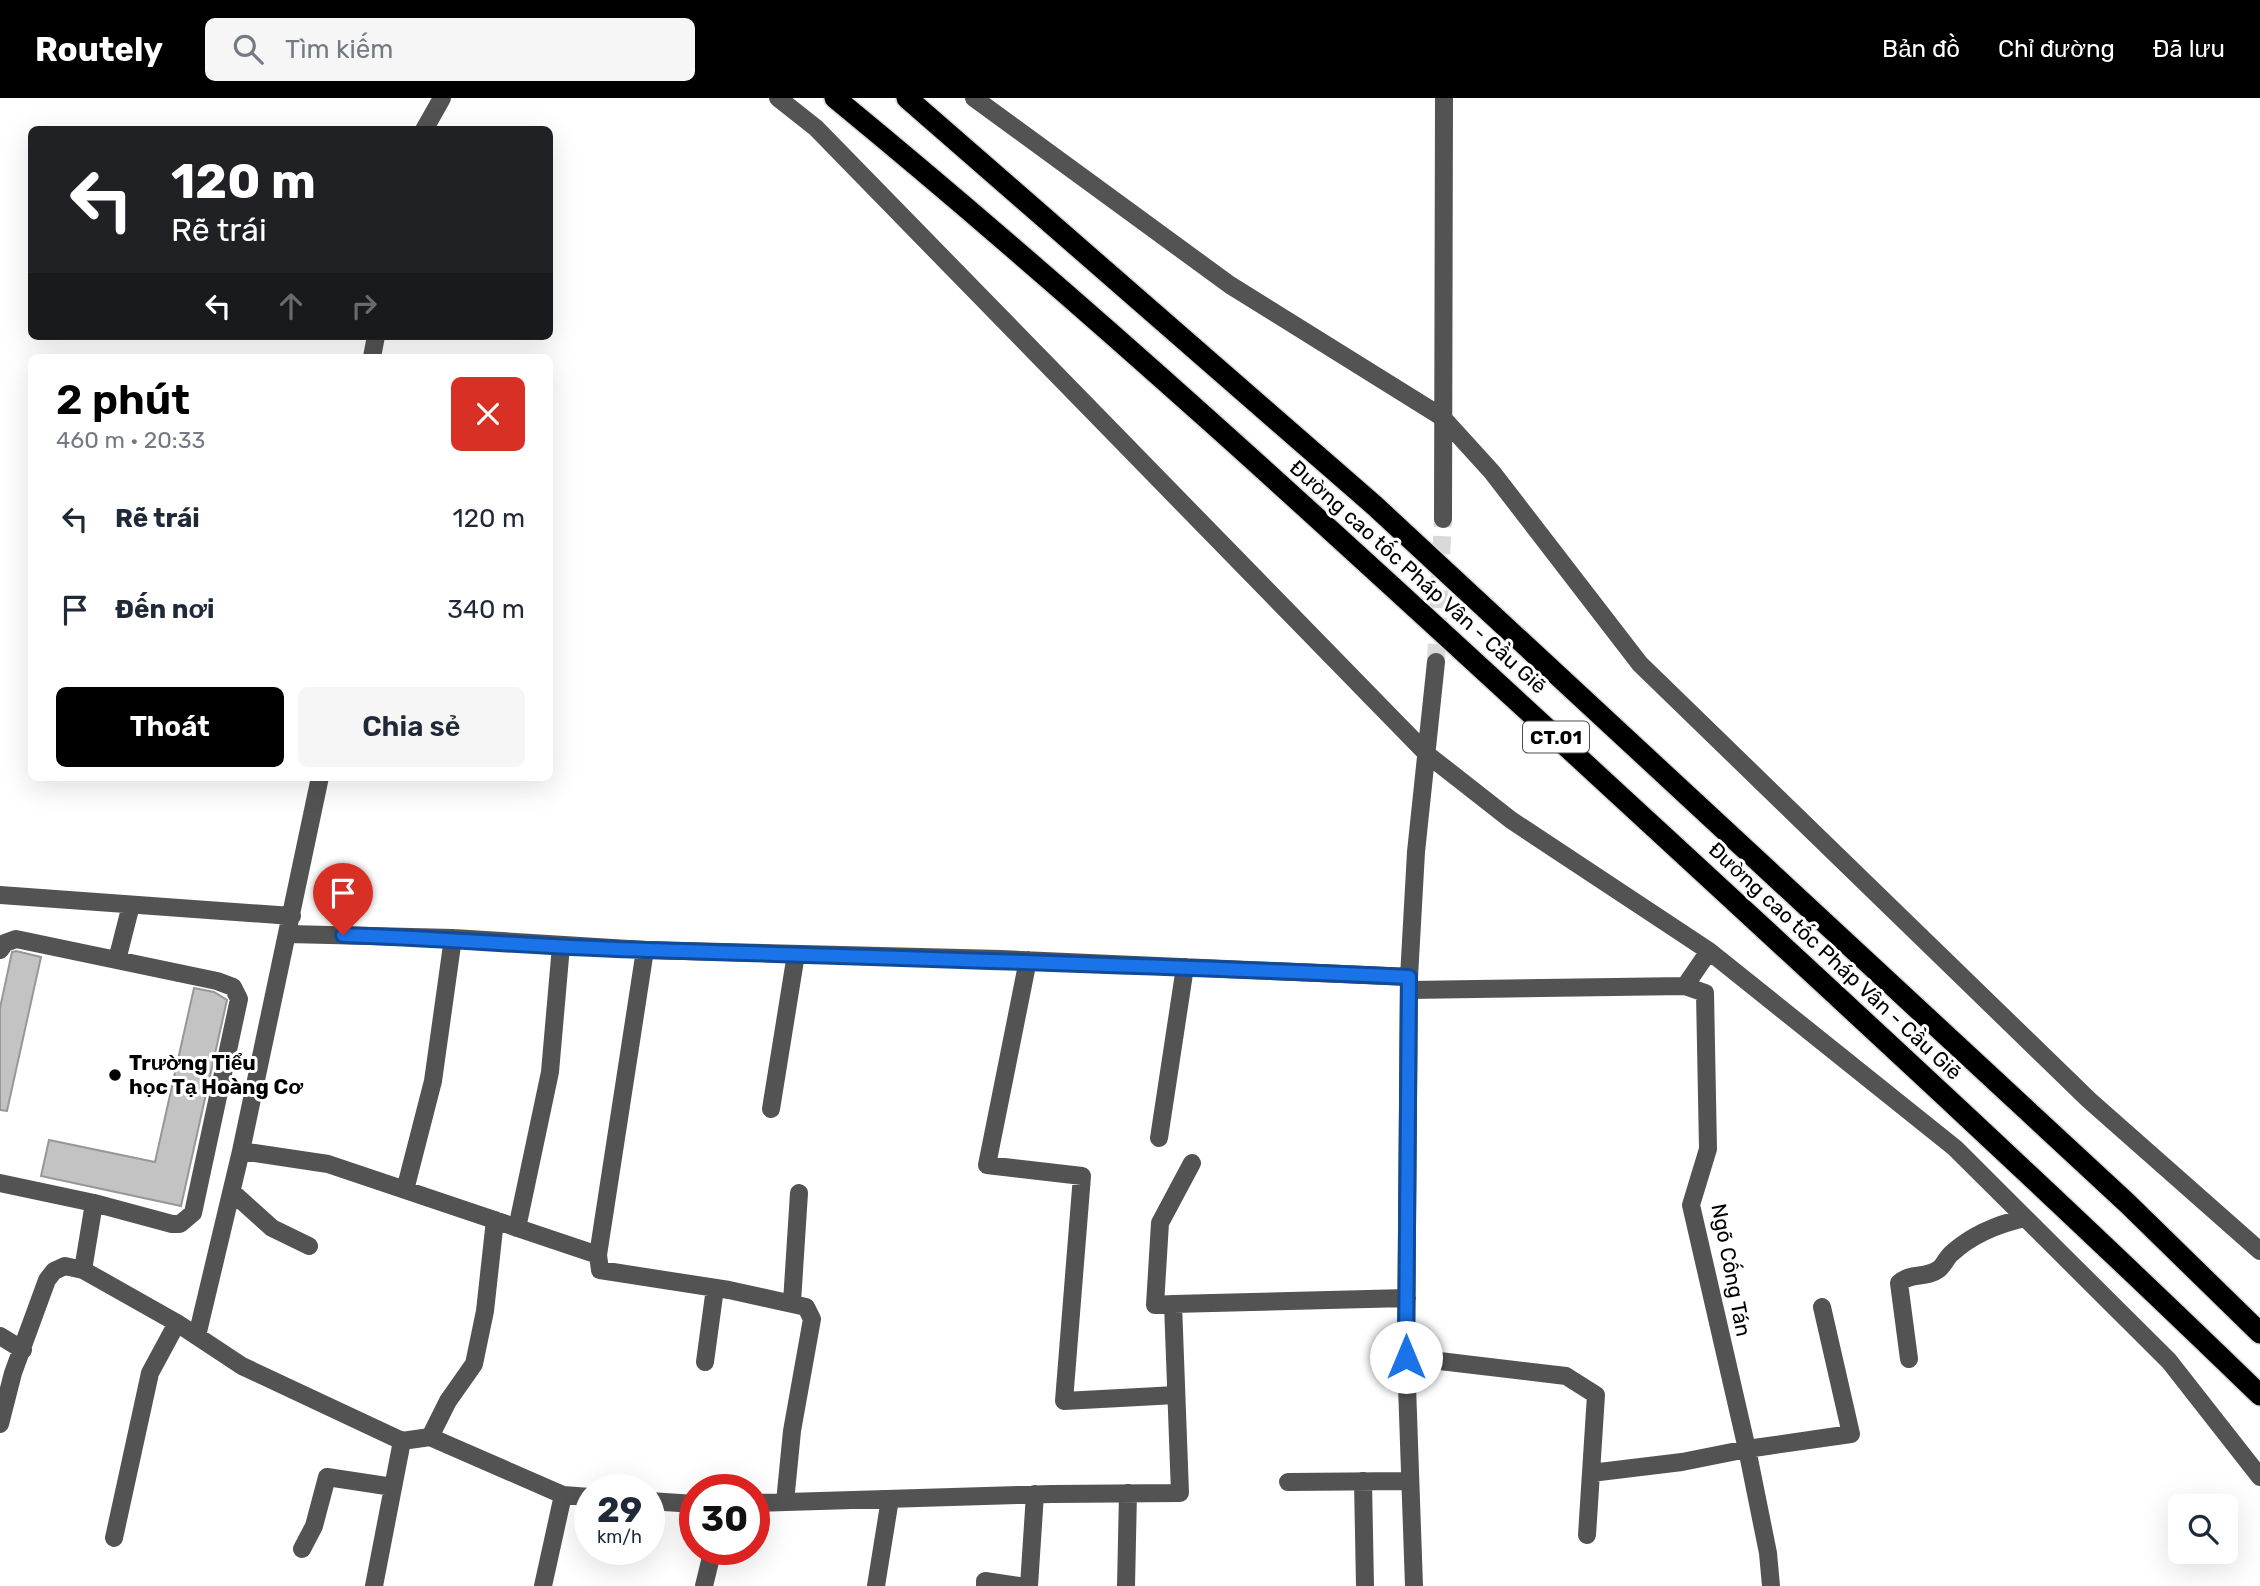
<!DOCTYPE html>
<html lang="vi">
<meta charset="utf-8">
<style>
:root{--surface:#fff;--page:#f6f6f7;--text:#1f2937;--muted:#747a83;--accent:#000}
body{margin:0;font-family:Rubik,sans-serif;background:var(--page);color:var(--text);height:100vh;display:flex;flex-direction:column;font-size:26px;white-space:nowrap}
*{box-sizing:border-box;margin:0}
p{font-size:23px;color:var(--muted)}
.icon{flex:none;width:38px;height:38px;fill:none;stroke:currentColor;stroke-width:2;stroke-linecap:round;stroke-linejoin:round}
.map{position:relative;flex:1;overflow:hidden}
.panel{position:absolute;left:28px;top:256px;width:525px;height:427px;display:flex;flex-direction:column;background:var(--surface);border-radius:10px;box-shadow:0 7px 28px #0002}
.panel>*{flex:none}
.top-card{position:absolute;left:28px;top:28px;width:525px;height:214px;border-radius:10px;box-shadow:0 7px 28px #0002;background:#202124;color:#fff;overflow:hidden}
.tools{position:absolute;left:2168px;top:1396px;display:grid;gap:14px}
.tools a{display:grid;place-items:center;width:70px;height:70px;border-radius:10px;background:var(--surface);box-shadow:0 7px 28px #0002;font-size:35px}
.speed{position:absolute;left:574px;top:1376px;display:flex;gap:14px;font-size:35px;font-weight:700;text-align:center}
.speed>*{display:grid;place-content:center;width:91px;height:91px;border-radius:50%;background:var(--surface);box-shadow:0 7px 28px #0002;line-height:1}
.speed small{font-size:18px;font-weight:400}
.speed .limit{border:10px solid #d22;background:#fff;color:#111}
.pin{position:absolute;display:grid;place-items:center;width:60px;height:60px;color:#fff;margin:-72px -30px;border-radius:50% 50% 50% 0;rotate:-45deg;box-shadow:0 0 7px #0007}
.pin .icon{rotate:45deg}
.me{position:absolute;width:77px;margin:-38px;rotate:0deg;stroke-linejoin:round;filter:drop-shadow(0 0 5px #0008)}
.turn{display:flex;align-items:center;gap:24px;height:147px;padding:0 28px;font-size:32px}
.turn .icon{width:91px;height:91px;stroke-width:2.5}
.turn b{display:block;font-size:49px;line-height:60px}
.lanes{display:flex;align-items:center;height:66px;padding:0 28px;background:#0003;justify-content:center;gap:35px;direction:ltr}
.lanes .off{opacity:.35}
.round{display:grid;place-items:center;flex:none;width:74px;height:74px;border-radius:10px;background:var(--page)}
.summary{display:flex;align-items:center;justify-content:space-between;height:119px;padding:0 28px}
h1{font-size:42px;font-weight:600;line-height:52px;color:var(--accent)}
.button{display:flex;gap:14px;margin-top:auto;padding:14px 28px}
.button a{flex:1;height:80px;border-radius:10px;background:var(--accent);color:#fff;font-size:28px;font-weight:600;line-height:80px;text-align:center}
.button a+a{background:var(--page);color:var(--text)}
ul{padding:0;list-style:none}
li{display:flex;align-items:center;gap:21px;height:91px;padding:0 28px}
li div{flex:1}
li b{display:block;font-size:26px}
li em{font-style:normal}
header{display:flex;align-items:center;gap:42px;box-sizing:border-box;height:98px;padding:0 35px;background:var(--accent);color:#fff}
header strong{font-size:33px}
nav{display:flex;gap:38px;margin-inline-start:auto;font-size:24px}
.search{width:490px;height:63px;background:var(--page);display:flex;align-items:center;gap:18px;box-sizing:border-box;padding:0 24px;border-radius:10px;color:var(--muted);font-size:26px}
.map>svg:first-child{display:block}
.building{fill:#c3c3c3;stroke:#979797;stroke-width:2}
.lines{fill:none;stroke-linecap:round;stroke-linejoin:round}
.minor-tunnel{stroke:#d9d9d9;stroke-width:18;stroke-dasharray:18 9;stroke-linecap:butt}
.highway-casing{stroke:#dbdbdb;stroke-width:24}
.minor{stroke:#535353;stroke-width:18}
.highway{stroke:#000;stroke-width:21}
.route-casing{stroke:#114b97;stroke-width:18}
.route{stroke:#1a73e8;stroke-width:12}
.poi-dot{fill:#000;stroke:#fff;stroke-width:2.5}
.labels{text-anchor:middle;stroke-width:6;stroke-linejoin:round;paint-order:stroke}
.shield{fill:#fff;stroke:#4c4c4c;stroke-width:2}
.shield-label{font-size:19px;font-weight:bold;fill:#000}
.street-label{font-size:21px;fill:#000;stroke:#fff}
.poi-label{font-size:21px;font-weight:bold;fill:#000;stroke:#fff;text-anchor:start}
</style>
<header>
<strong>Routely</strong>
<div class="search"><svg class="icon" aria-label="search" viewBox="0 0 24 24"><circle cx="10" cy="10" r="6"/><path d="M15 15l6 6"/></svg>Tìm kiếm</div>
<nav><a>Bản đồ</a><a>Chỉ đường</a><a>Đã lưu</a></nav>
</header>
<div class="map">
<svg width="2260" height="1488" viewBox="0 0 2260 1488">
<rect width="100%" height="100%" fill="#fff"/>
<path class="building" d="M16,853L41,859L7,1013L0,1012V910L12,854Z
M194,890L214,894L227,902L181,1108L41,1078L49,1042L155,1064Z"/>
<g class="lines">
<path class="minor-tunnel" d="M1436,564L1443,421"/>
<defs>
<path id="highway" d="M835,0C1087,207 1327,428 1567,649C1799,863 2033,1077 2260,1297
M907,0L1375,408L2127,1105L2260,1235"/>
</defs>
<use href="#highway" class="highway-casing"/>
<path class="minor" d="M778,0L816,30L1428,657L1511,722L1709,853L1955,1050L2169,1263L2260,1379
M974,0L1230,187L1442,319L1492,374L1640,566L2089,1002L2260,1153
M424,32L442,0
M372,259L376,238
M1443,421L1444,0
M0,797L292,818
M288,836L453,840L645,852L1001,861L1409,879
M0,852L5,845L16,841L217,883L233,889L239,901L193,1115L180,1126H172L94,1105L0,1085
M645,852L598,1157L600,1172L729,1192L806,1209L812,1221L792,1333L785,1404
M117,862L131,807
M1028,862L987,1067L1082,1078L1064,1303L1176,1297
M1409,892L1685,888L1709,853
M771,1011L796,856
M1159,1040L1185,869
M241,1053L328,1066L598,1157
M405,1092L433,983L453,840
M232,1094L272,1130L309,1148
M517,1130L550,974L561,848
M83,1172L94,1105
M792,1204L799,1095
M1173,1206L1407,1200
M0,1238L23,1252
M197,1238L241,1053L320,679
M1406,1259L1566,1278L1596,1297L1587,1437
M1909,1261L1899,1185C1911,1174 1926,1181 1939,1171C1944,1167 1947,1159 1952,1155C1973,1136 1998,1126 2025,1120
M705,1264L715,1190
M0,1326L13,1275L47,1182L54,1173L65,1168L83,1172L177,1225L242,1268L402,1343L430,1339L563,1397L590,1399
M430,1339L448,1303L474,1266L485,1213L495,1122
M1591,1375L1682,1364L1747,1351L1691,1107L1708,1051L1705,895L1685,888
M1363,1383L1365,1488
M1288,1384L1409,1383
M649,1403L695,1406
M754,1405L1052,1396L1180,1395L1173,1206L1155,1207L1160,1125L1192,1065
M114,1440L150,1275L177,1225
M302,1451L314,1428L327,1379L393,1389
M374,1488L402,1343
M543,1488L563,1397
M704,1488L713,1451
M876,1488L890,1401
M985,1488V1483L1019,1488
M1029,1488L1035,1396
M1126,1488L1128,1395
M1414,1488L1406,1259L1409,879L1416,754L1436,564
M1771,1488L1768,1455L1747,1351L1851,1336L1822,1209"/>
<use href="#highway" class="highway"/>
</g>
<g class="lines">
<defs>
<path id="route" d="M343,837C445,840 547,850 648,852C902,860 1156,867 1409,879L1406,1259"/>
</defs>
<use href="#route" class="route-casing"/>
<use href="#route" class="route"/>
</g>
<circle class="poi-dot" cx="115" cy="977" r="7"/>
<g class="labels">
<rect class="shield" x="1523" y="623.5" width="66" height="31" rx="5"/>
<g class="shield-label">
<text x="1556" y="646">CT.01</text>
</g>
<g class="street-label">
<text transform="translate(1418 479) rotate(42)" y="7">Đường cao tốc Pháp Vân - Cầu Giẽ</text>
<text transform="translate(1835 863) rotate(43)" y="7">Đường cao tốc Pháp Vân - Cầu Giẽ</text>
<text transform="translate(1731 1172) rotate(79)" y="7">Ngõ Cống Tán</text>
</g>
<g class="poi-label">
<text x="129" y="972">Trường Tiểu<tspan x="129" dy="24">học Tạ Hoàng Cơ</tspan></text>
</g>
</g>
</svg>
<div class="tools">
<a><svg class="icon" aria-label="search" viewBox="0 0 24 24"><circle cx="10" cy="10" r="6"/><path d="M15 15l6 6"/></svg></a>
</div>
<div class="speed"><div>29<small>km/h</small></div><div class="limit">30</div></div>
<div class="pin" style="left:343px;top:837px;background:#d93025"><svg class="icon" aria-label="arrive" viewBox="0 0 24 24"><path d="M6 21V4h12l-3 4 3 4H6"/></svg></div>
<svg class="me" style="left:1406px;top:1259px" viewBox="-20 -20 40 40"><circle r="19" fill="#fff"/><path d="M0-13L10 11 0 6-10 11z" fill="#1a73e8"/></svg>
<div class="top-card">
<div class="turn"><svg class="icon" aria-label="left" viewBox="0 0 24 24"><path d="M17 20v-9H6M10 6l-5 5 5 5"/></svg><div><b>120 m</b>Rẽ trái</div></div>
<div class="lanes"><svg class="icon" aria-label="left" viewBox="0 0 24 24"><path d="M17 20v-9H6M10 6l-5 5 5 5"/></svg><svg class="icon off" aria-label="ahead" viewBox="0 0 24 24"><path d="M12 20V5M6 11l6-6 6 6"/></svg><svg class="icon off" aria-label="right" viewBox="0 0 24 24"><path d="M7 20v-9h11M14 6l5 5-5 5"/></svg></div>
</div>
<section class="panel">
<div class="summary"><div><h1>2 phút</h1><p>460 m · 20:33</p></div><a class="round" style="background:#d93025;color:#fff"><svg class="icon" aria-label="close" viewBox="0 0 24 24"><path d="M6 6l12 12M18 6L6 18"/></svg></a></div>
<ul>
<li><svg class="icon" aria-label="left" viewBox="0 0 24 24"><path d="M17 20v-9H6M10 6l-5 5 5 5"/></svg><div><b>Rẽ trái</b></div><em>120 m</em></li>
<li><svg class="icon" aria-label="arrive" viewBox="0 0 24 24"><path d="M6 21V4h12l-3 4 3 4H6"/></svg><div><b>Đến nơi</b></div><em>340 m</em></li>
</ul>
<div class="button"><a>Thoát</a><a>Chia sẻ</a></div>
</section>
</div>
